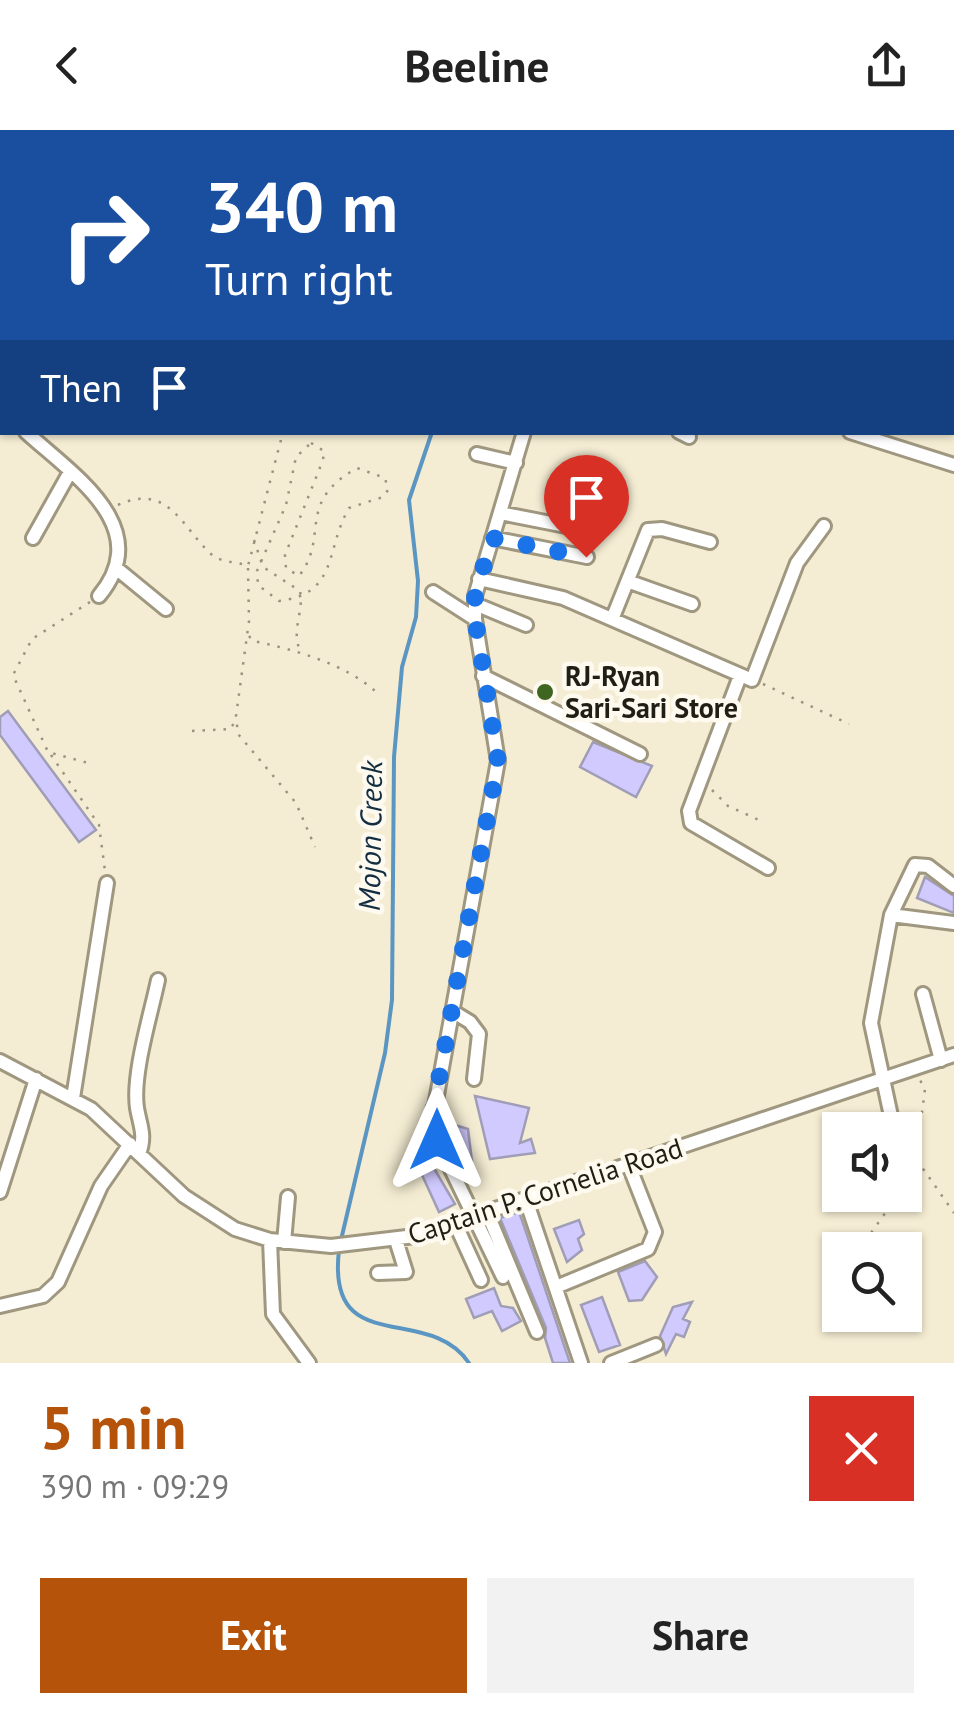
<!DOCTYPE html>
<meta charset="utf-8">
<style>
:root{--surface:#fff;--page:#f2f2f2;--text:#222;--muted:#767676;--accent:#b45309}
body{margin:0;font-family:"PT Sans",sans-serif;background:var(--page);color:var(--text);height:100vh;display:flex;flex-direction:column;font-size:38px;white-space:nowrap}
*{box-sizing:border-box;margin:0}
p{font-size:32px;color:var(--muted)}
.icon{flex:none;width:55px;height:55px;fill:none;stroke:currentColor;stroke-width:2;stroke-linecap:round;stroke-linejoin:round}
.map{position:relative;height:1233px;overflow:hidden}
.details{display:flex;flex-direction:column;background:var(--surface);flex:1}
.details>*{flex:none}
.banner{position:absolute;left:0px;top:0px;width:955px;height:305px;box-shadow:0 2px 8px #0004;background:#1a4fa0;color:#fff;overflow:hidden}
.buttons{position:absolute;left:822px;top:982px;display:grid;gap:20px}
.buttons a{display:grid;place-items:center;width:100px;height:100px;border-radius:0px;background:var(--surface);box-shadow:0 2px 8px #0004;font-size:50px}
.pin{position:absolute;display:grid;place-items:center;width:85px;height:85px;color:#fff;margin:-102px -42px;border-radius:50% 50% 50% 0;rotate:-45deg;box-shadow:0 0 10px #0007}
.pin .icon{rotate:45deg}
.me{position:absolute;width:110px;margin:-55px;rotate:0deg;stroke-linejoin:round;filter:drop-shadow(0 0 8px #0008)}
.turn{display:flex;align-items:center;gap:35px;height:210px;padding:0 40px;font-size:45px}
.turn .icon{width:130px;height:130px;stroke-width:2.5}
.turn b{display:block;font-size:70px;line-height:85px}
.then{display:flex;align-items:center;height:95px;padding:0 40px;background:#0003;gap:20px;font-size:38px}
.round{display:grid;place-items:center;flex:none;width:105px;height:105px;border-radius:0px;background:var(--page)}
.head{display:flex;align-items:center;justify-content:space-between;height:170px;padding:0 40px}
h1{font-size:60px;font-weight:800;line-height:75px;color:var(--accent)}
.primary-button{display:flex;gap:20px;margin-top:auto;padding:20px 40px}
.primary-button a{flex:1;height:115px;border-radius:0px;background:var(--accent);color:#fff;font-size:40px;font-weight:800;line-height:115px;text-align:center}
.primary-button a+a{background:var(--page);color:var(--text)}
header{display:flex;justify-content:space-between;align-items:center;height:130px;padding:0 40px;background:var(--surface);font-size:45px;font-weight:800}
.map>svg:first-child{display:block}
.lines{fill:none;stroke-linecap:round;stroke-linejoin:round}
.stream{stroke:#5b96c2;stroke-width:4}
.building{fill:#d0cafe;stroke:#a09db6;stroke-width:2.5}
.minor-casing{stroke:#9f977f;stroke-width:18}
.path{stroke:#999381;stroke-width:2.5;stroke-dasharray:2.5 8;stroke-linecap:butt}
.minor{stroke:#fff;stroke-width:12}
.route{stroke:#1a73e8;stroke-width:18;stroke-dasharray:0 32.4}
.poi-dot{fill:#3f6620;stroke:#fefaf0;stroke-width:4}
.labels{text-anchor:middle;stroke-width:9;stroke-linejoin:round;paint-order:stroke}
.poi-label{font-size:28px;font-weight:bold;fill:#211e15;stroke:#fefaf0;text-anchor:start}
.street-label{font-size:28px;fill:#211e15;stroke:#fefaf0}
.water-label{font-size:30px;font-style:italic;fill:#132e41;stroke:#fefaf0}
</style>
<header><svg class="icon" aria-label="back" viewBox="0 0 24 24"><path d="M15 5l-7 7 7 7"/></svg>Beeline<svg class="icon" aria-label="share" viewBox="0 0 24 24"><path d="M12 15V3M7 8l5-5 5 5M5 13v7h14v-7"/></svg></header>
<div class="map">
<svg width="954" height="1233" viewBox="0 0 954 1233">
<rect width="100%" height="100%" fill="#f5edd3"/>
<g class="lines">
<path class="stream" d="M454,0V2
M341,1110L385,923L392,870L394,627L402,537L416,487L418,451L409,370L432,302
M339,1120C326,1230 428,1172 469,1233"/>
</g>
<path class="building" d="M8,581L96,700L79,712L0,605V587Z
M593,612L652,636L636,667L580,637Z
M925,747L954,766V783L917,768Z
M475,966L529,978L520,1013L531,1009L535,1023L490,1029Z
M448,993L468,999L472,1031L459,1033L451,1006L447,1007Z
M428,1028L455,1074L439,1082L417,1034Z
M519,1082L524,1096L570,1233H553L545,1208L546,1198L500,1088Z
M579,1090L584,1104L578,1109L582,1120L567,1132L554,1099Z
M645,1131L657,1147L642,1170L629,1171L618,1142Z
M494,1158L501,1176L513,1178L521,1191L502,1201L492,1181L474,1188L466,1169Z
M602,1167L620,1215L599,1222L581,1175Z
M692,1172L683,1189L690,1192L684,1207L676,1204L666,1224L660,1206L673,1177Z"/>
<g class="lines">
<defs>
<path id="minor" d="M489,0V2
M111,2L113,0
M182,2L183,0
M0,204L2,200
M952,252H954
M0,256L2,261
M26,302C73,345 156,397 99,466
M679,302L689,307
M850,302L954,335
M477,324L516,333
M500,383L571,397
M33,408L70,342
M492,408L587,427
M116,438L166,479
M479,449L563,468L752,550L797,433L824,396
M630,452L692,474
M433,462L475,489
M475,474L526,495
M613,487L648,400L662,399L710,412
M483,546L640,624
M740,546L689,681L691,693L768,738
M891,785L954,793
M923,864L941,930
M452,881L470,892L479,904L474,949
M0,931L91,979L184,1066L235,1099L270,1110L331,1116L415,1106L954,925
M73,968L107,753
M894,1000L871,893L891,785L915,735L928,736L954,756
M139,1024C146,1005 140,996 137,978C132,944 151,884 158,850
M0,1062L36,949
M526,1070L581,1233
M487,1082L537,1202
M455,1093L481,1150
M270,1110L273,1184L309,1233
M284,1112L288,1067
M378,1143L406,1142L396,1110
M503,1147L437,1010L433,987L498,631L475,489V466L524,302
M556,1157L648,1119L655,1102L628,1033
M0,1176L43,1166L58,1152L101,1056L130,1014
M611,1233L656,1215"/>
</defs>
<use href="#minor" class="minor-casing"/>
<path class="path" d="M707,0L710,2
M311,313L324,321L323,330L285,425L286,438L299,446C330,406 295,373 357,338L385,348L388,360L383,367L349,378C325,419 339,464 279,471L258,455L257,441L286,375L296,327Z
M118,375C168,352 182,397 210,423C220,433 235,431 248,436L283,302
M254,410L263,437L300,461C304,481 292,498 299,518
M248,438L249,491L236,586L238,604L296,673L315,717
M90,472L32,509L13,545L48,622L92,634
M249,506L253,511C293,519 345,534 375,561
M763,554L849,594
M192,601L231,599L236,588
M51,625L99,695L105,741
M712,660L728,676L759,690
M917,1030L954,1083
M905,1054L916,1029L925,959L920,950
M859,1120L898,1065"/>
<use href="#minor" class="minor"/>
</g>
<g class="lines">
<path class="route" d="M437,1010L432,987L498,631L475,488V466L492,408L586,427"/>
</g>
<circle class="poi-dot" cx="545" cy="562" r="10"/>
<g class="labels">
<g class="poi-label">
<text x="565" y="556">RJ-Ryan<tspan x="565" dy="32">Sari-Sari Store</tspan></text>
</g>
<g class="street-label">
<text transform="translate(545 1061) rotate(-18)" y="10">Captain P. Cornelia Road</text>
</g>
<g class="water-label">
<text transform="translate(371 706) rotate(-89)" y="10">Mojon Creek</text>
</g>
</g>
</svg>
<div class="buttons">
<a><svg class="icon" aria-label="sound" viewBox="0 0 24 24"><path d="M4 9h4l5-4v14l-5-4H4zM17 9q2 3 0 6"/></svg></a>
<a><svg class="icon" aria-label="search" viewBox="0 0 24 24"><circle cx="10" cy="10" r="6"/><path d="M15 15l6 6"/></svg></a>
</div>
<div class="pin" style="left:586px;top:427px;background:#d93025"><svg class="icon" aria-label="arrive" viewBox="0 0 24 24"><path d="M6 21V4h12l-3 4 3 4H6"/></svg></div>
<svg class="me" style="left:437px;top:1010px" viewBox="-20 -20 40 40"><path d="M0-17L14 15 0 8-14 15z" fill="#1a73e8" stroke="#fff" stroke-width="4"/></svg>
<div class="banner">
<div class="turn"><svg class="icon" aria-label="right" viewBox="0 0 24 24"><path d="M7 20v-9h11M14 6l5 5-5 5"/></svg><div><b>340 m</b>Turn right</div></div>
<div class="then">Then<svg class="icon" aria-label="arrive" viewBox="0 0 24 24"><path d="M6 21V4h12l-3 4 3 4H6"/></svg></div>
</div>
</div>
<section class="details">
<div class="head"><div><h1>5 min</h1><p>390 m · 09:29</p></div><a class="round" style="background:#d93025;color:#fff"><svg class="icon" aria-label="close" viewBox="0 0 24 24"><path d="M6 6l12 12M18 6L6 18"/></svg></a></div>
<div class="primary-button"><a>Exit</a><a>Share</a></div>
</section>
